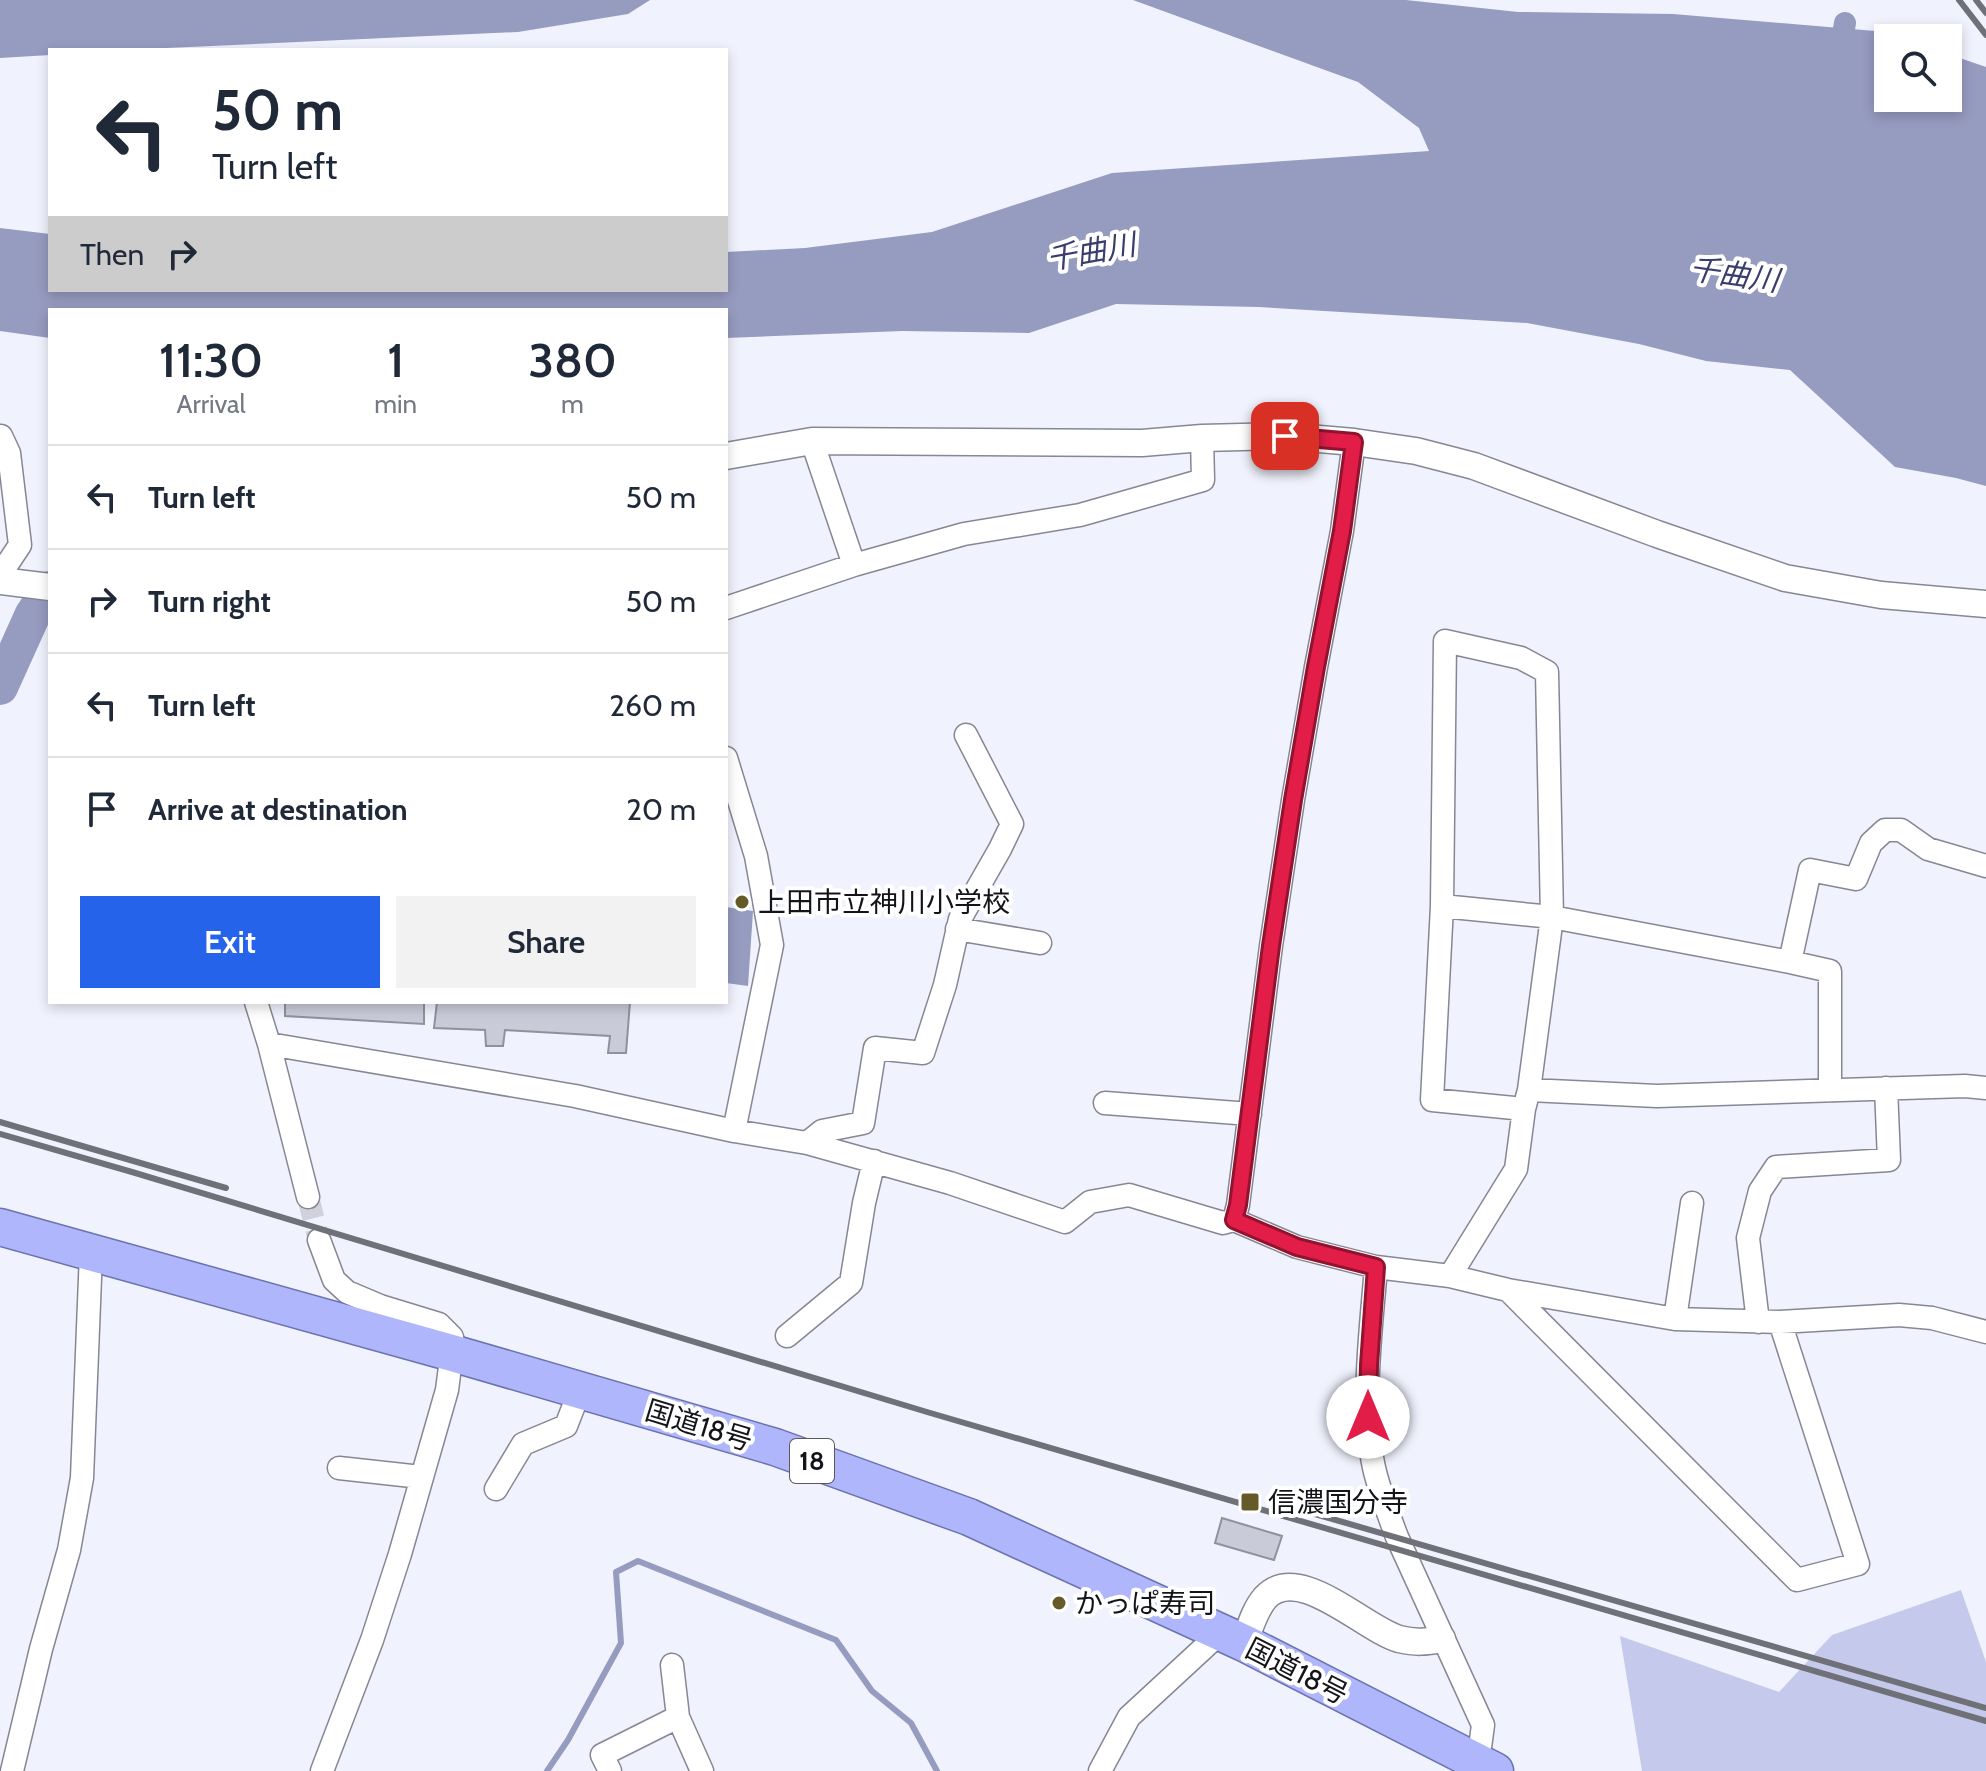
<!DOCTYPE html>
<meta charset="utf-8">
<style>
:root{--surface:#fff;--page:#f2f2f3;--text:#1f2937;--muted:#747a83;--line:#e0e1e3;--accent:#2563eb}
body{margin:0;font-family:Cabin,"Noto Sans JP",sans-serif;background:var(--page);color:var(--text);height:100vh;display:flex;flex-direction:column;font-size:30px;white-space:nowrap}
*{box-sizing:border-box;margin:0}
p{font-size:26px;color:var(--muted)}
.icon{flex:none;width:44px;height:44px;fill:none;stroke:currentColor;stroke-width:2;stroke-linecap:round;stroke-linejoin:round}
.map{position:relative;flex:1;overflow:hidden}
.sheet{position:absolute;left:48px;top:308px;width:680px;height:696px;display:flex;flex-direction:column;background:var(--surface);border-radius:0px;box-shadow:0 4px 12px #0003}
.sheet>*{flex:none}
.banner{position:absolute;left:48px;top:48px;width:680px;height:244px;border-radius:0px;box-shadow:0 4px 12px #0003;background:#fff;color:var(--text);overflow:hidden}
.tools{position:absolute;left:1874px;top:24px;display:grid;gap:16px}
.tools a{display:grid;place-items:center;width:88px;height:88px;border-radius:0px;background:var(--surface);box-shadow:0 4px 12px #0003;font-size:40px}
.pin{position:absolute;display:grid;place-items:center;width:68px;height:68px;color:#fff;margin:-34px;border-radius:16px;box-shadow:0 4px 12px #0006}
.me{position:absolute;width:88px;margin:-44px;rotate:0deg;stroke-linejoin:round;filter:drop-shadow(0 0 6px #0008)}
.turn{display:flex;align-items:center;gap:28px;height:168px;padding:0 32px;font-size:36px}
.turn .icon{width:104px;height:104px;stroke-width:2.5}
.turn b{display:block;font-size:56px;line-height:68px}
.then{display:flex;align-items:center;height:76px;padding:0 32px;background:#0003;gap:16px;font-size:30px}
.eta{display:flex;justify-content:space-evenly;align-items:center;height:136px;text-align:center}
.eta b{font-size:48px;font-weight:600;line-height:56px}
.action{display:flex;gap:16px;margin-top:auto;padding:16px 32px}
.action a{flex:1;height:92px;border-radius:0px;background:var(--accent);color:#fff;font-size:32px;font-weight:600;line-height:92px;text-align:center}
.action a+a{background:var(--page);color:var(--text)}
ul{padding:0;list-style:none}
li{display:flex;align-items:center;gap:24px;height:104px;padding:0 32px;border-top:2px solid var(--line)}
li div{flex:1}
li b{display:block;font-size:30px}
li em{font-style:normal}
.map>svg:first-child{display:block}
.green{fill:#c5caec}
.water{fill:#969bc0}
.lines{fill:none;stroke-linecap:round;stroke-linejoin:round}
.stream{stroke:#969bc0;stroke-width:6}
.canal{stroke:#969bc0;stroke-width:22}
.river{stroke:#969bc0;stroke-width:36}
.building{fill:#c9cbd9;stroke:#8f929e;stroke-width:2}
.minor-tunnel{stroke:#cfd1db;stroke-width:22;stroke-dasharray:22 11;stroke-linecap:butt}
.minor-casing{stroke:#858794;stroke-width:25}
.tertiary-casing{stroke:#858794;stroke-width:29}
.trunk-casing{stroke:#6b72ac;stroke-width:39}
.minor{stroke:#fff;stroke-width:22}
.tertiary{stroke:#fff;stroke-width:26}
.trunk{stroke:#afb6fc;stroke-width:36}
.rail{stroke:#6f7078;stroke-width:6}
.route-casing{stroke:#92132f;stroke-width:20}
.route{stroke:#e11d48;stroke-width:14}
.poi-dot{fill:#655b28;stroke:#fff;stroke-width:3}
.labels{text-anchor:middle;stroke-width:8;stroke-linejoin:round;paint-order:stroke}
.shield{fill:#fff;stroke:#5a5a5e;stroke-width:2}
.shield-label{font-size:26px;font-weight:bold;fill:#131419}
.poi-label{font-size:28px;fill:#131419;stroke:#fff;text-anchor:start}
.street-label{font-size:28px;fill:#131419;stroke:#fff}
.water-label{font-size:30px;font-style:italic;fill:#3a3d6e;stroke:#fff}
</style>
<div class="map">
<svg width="1986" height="1771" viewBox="0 0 1986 1771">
<rect width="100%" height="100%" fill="#f0f2fd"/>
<path class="green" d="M1961,1590L1986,1662V1771H1642L1620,1636L1779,1692L1832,1635Z"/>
<path class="water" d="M0,0H650L628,14L518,32L122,50H50V55L0,58Z
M1133,0H1406L1518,12L1673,14L1875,31L1896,38H1888V98H1948V54L1986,67V486L1956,478L1895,467L1790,370L1706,361L1639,344L1527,323L1259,307L1116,304L1029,333L902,331L726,338V310H50V338L0,331V228L50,234V290H726V252L805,248L932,232L1112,173L1429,151L1419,128L1358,82Z
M726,907L753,911L748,986L726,983Z"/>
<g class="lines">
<path class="stream" d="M547,1771L568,1740L621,1643L616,1572L638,1561L836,1640L872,1691L911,1723L937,1771"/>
<path class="canal" d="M1839,58L1845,23"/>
<path class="river" d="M0,687L33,614L50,589"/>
</g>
<path class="building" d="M285,1002H424V1024L285,1016Z
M437,1002H630L626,1053H608L610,1036L505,1030L503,1046H486L485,1030L434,1028Z
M1222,1518L1282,1536L1274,1560L1215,1543Z"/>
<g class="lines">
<path class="minor-tunnel" d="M308,1197L319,1240"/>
<defs>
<path id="minor" d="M812,441L854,565L964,534L1080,515L1203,480L1202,438
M0,575L20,545L9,453L1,436
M726,608L854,565
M1445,641L1521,658L1547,672L1552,917L1529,1090L1524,1109L1432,1100L1442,906Z
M726,758L756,856L772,945L734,1131
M1442,906L1552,917L1790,962L1830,971V1090
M957,929L1040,943
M1790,962L1810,870L1856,879L1871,843L1885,830H1901L1928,849L1986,866
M256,1002L269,1044L308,1197
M269,1044L575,1096L734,1131L807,1143L950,1183L1065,1222L1090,1202L1129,1195L1223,1223L1234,1220L1297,1247L1376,1267L1450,1276L1508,1290L1675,1319L1780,1322L1899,1315L1932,1318L1986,1332
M1529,1090L1657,1096L1965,1086L1986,1088
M1105,1103L1250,1114
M807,1143L822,1131L863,1123L875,1048L923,1053L945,985L960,919L1000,849L1012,824L966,735
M1234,1220L1238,1205L1271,946L1293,800L1316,667L1342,531L1354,442
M319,1240L334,1280L347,1292L380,1306L439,1324L452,1337L453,1344L447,1390L400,1554L372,1640L322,1771
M1376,1267C1371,1331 1360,1410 1375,1472C1381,1495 1389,1516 1397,1537L1483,1725L1478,1762
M1450,1276L1516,1169L1524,1109
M1508,1290L1797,1580L1858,1564L1780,1322
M1675,1319L1692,1203
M1758,1322L1748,1238L1760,1191L1776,1167L1889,1160L1886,1088
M787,1336L851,1283L864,1203L874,1161
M339,1468L421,1477
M496,1489L523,1444L566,1426L580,1390
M672,1665L678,1717L702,1771
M12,1771L41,1649L69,1550L82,1478L91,1253
M610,1771L602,1755L678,1717
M1100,1771L1129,1717L1220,1633"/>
<path id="tertiary" d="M726,456L812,441L1142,443L1202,438L1285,436L1354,442L1416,451L1474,466L1657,534L1785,578L1881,595L1986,604
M0,581L50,587
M1244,1643C1250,1628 1254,1611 1265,1598C1298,1561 1364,1629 1399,1639C1416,1643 1426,1642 1442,1639"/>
<path id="trunk" d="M0,1227L452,1353L775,1447L969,1517L1244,1643L1495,1771"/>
</defs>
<use href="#minor" class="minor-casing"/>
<use href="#tertiary" class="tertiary-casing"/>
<use href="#trunk" class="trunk-casing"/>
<use href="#minor" class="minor"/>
<use href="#tertiary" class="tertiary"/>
<use href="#trunk" class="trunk"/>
<path class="rail" d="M1959,0L1986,35
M1976,0L1986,13
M0,1122L226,1188
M0,1134L132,1172L927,1412L1986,1721
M1315,1514L1986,1708"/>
</g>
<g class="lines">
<defs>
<path id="route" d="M1285,436L1354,442L1342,531L1316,667L1293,800L1271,946L1238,1205L1234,1220L1297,1247L1376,1267L1369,1365L1368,1417"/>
</defs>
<use href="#route" class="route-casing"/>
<use href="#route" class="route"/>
</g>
<g class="poi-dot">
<circle cx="742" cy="902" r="8"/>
<rect x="1240" y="1492" width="20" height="20" rx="4"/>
<circle cx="1059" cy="1603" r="8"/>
</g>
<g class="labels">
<rect class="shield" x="790" y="1439" width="44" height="44" rx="6"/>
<g class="shield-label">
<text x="812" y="1470">18</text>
</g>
<g class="poi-label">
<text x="758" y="912">上田市立神川小学校</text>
<text x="1268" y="1512">信濃国分寺</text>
<text x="1075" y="1613">かっぱ寿司</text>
</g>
<g class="street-label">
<text transform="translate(699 1425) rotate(17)" y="10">国道18号</text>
<text transform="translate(1297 1671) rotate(27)" y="10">国道18号</text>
</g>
<g class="water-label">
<text transform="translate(1091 252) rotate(-10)" y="10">千曲川</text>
<text transform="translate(1734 275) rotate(8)" y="10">千曲川</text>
</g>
</g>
</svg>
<div class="tools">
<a><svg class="icon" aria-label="search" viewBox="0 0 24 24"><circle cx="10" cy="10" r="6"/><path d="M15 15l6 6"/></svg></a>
</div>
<div class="pin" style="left:1285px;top:436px;background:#d93025"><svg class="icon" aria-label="arrive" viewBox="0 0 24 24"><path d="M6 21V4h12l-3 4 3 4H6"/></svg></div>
<svg class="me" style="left:1368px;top:1417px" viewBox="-20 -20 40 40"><circle r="19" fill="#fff"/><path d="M0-13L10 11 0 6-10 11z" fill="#e11d48"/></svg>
<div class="banner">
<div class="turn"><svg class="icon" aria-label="left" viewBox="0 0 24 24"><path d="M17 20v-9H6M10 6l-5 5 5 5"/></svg><div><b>50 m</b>Turn left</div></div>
<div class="then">Then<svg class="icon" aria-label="right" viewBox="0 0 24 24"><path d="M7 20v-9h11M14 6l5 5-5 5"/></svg></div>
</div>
<section class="sheet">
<div class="eta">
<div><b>11:30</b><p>Arrival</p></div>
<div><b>1</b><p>min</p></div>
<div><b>380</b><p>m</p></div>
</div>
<ul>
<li><svg class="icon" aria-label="left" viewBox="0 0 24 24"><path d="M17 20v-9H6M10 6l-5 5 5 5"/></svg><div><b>Turn left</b></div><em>50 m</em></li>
<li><svg class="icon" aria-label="right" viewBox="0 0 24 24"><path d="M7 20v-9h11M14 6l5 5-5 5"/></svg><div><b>Turn right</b></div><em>50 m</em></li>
<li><svg class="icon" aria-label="left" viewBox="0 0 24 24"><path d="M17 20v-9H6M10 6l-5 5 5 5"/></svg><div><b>Turn left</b></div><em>260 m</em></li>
<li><svg class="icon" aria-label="arrive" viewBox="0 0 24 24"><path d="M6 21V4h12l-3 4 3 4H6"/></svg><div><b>Arrive at destination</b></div><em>20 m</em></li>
</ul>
<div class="action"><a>Exit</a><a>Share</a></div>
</section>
</div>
